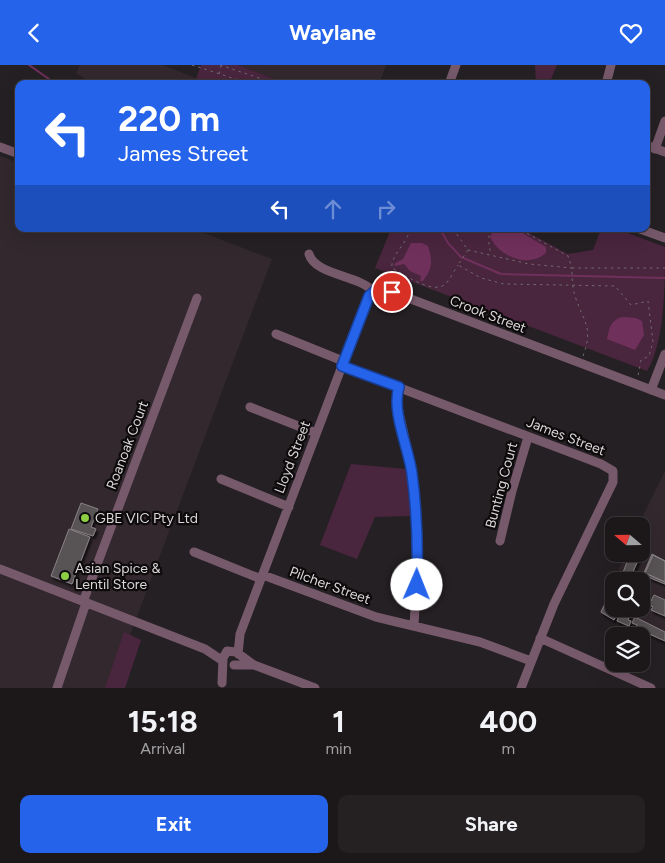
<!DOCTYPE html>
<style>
:root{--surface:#1c181a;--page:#252123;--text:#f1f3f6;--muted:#a0a0a2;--line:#3a3739;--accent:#2563eb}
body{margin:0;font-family:Figtree,sans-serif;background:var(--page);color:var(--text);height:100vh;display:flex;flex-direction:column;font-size:19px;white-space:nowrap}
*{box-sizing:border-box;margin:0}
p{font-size:16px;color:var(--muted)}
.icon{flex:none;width:28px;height:28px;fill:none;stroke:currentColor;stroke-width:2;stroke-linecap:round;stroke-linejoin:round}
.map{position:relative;height:623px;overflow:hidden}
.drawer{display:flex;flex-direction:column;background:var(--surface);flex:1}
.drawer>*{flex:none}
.hud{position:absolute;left:15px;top:15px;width:635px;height:152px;border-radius:10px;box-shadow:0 5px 20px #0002,0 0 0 1px var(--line);background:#2563eb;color:#fff;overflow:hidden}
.needle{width:32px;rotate:290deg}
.fabs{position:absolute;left:605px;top:452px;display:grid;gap:10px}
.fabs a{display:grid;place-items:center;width:45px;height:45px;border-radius:10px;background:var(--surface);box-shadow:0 5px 20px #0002,0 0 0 1px var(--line);font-size:25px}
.pin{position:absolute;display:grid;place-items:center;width:42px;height:42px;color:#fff;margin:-21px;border:2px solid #fff;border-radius:50%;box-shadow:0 1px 5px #0007}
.me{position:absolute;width:55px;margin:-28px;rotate:1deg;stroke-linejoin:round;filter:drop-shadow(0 0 4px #0008)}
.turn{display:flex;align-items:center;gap:18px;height:105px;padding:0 20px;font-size:22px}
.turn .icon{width:65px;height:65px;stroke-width:2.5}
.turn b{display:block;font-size:35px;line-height:42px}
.lanes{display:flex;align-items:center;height:48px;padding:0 20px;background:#0003;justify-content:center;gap:25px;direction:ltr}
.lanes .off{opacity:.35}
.eta{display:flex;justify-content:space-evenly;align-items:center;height:85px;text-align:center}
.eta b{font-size:30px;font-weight:700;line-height:35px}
.button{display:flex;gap:10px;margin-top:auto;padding:10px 20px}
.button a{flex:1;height:58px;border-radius:10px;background:var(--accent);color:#fff;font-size:20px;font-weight:700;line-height:58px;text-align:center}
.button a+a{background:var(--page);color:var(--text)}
header{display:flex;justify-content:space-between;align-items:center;height:65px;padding:0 20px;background:var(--accent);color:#fff;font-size:22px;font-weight:700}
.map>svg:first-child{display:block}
.built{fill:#32282e;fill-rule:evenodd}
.green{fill:#4a253e}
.water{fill:#70305c}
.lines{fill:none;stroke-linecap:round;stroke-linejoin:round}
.stream{stroke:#70305c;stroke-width:2}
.building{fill:#585255;stroke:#888185;filter:url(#shadow)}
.path{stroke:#706b6e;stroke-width:1;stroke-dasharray:2.5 4;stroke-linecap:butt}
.minor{stroke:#77596c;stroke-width:9}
.route-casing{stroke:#184099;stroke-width:12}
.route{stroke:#2563eb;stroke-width:9}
.poi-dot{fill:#8dce44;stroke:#0d0a0c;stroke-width:2}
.labels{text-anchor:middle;stroke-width:4.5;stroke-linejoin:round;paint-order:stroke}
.street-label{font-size:14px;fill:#dcd8da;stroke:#0d0a0c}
.poi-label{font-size:14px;fill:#dcd8da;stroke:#0d0a0c;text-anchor:start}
</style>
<header><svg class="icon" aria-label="back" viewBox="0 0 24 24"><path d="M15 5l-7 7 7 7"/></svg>Waylane<svg class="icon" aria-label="heart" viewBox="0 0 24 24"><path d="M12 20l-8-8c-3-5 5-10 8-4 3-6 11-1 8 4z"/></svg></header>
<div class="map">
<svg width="665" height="623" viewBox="0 0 665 623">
<defs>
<filter id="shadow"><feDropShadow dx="2" dy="3" stdDeviation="1" flood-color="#0009"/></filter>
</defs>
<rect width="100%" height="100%" fill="#252023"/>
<path class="built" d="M80,0H163L210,19H93L76,8Z
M238,0H386L379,19H288Z
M0,91L19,98V164H193L272,194L130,570L141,575L125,623H0Z
M665,406V578L599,548L626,489H641V461H638ZM614,516H641V544H614Z"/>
<path class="green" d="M201,0H238L288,19H210L196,14Z
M535,0H557L549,19H536Z
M391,164H522L568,189L593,185L601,164H617L665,182C665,219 665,278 647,306L375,203Z
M351,399L406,404L411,451L375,452L357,494L320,480Z
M124,567L141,575L125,623H105Z"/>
<path class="water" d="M494,164H516L546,182V188C528,204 499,191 490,172Z
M411,178H422L428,181C433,197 432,204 423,216H420L421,211L410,206L404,199L395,201L394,199L403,194Z
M623,252L636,253L642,256L644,270L635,285L607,274C609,264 611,254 623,252Z"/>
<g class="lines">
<path class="stream" d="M29,0L56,19
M440,164L448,178L461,192L501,209L665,213"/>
</g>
<path class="building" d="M81,438L98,444L91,462L96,464L93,471L71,464Z
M69,464L90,472L72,519L51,511Z
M630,489H635L634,491L639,493L629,516H616L619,509L622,510Z
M652,489L665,496L653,490L645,508L665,517V519L643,510Z
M653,490L665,496V517L645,508Z
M612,525L614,526V544H619L614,555L601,547Z
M654,530L665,535V551L651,545L653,542L646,539L648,534L651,536Z
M622,544H630L628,549L630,550L628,555L631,556L629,561L617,556Z
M635,552L665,567V576L636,563L637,560L632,558Z"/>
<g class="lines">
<path class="path" d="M192,0L251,19
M220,0L277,19
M219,9L221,1
M410,164C407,179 390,191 392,203C404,209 431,229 444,220C450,215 454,206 458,200
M453,164L468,185L458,200L481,213L504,219L615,221L631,240L648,236L653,277L649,291L641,295L638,311
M489,164V182L492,189
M468,185L529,199L572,203L568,191L519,164
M583,291C594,262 583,256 575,231C572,221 572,212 572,203H665"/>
<path class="minor" d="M449,19L456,0
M606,19L611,0
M646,80L665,87
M0,82L19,89
M655,84L665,56
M640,164L665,173
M309,189C315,210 358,210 373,226
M373,226L377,224L387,225L665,330
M276,269L343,296
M342,301L601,399L613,406V417L554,539L521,623
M399,322L397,339L411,400L416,449L417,506L414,561
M651,325L665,289
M250,342L316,368
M221,414L289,442
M500,476L512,426L528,372
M194,487L261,514
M0,504L205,584L223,596
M263,510L376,552L480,577L531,596
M83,537L197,233
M540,573L651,623
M238,589L240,569L366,238L373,226
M234,600H254L315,623
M222,618L223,593L227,586L236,587L254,600
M57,623L86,538"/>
</g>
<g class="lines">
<defs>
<path id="route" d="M392,227L377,224L369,231L342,301L399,322C391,346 409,384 412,409C417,446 418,483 417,520"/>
</defs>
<use href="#route" class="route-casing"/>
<use href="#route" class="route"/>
</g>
<g class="poi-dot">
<circle cx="85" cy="453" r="5"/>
<circle cx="65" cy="511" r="5"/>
</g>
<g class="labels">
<g class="street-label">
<text transform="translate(488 249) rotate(21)" y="5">Crook Street</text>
<text transform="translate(566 371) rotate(21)" y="5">James Street</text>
<text transform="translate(127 380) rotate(-69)" y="5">Roanoak Court</text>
<text transform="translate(292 392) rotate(-69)" y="5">Lloyd Street</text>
<text transform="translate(501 420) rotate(-75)" y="5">Bunting Court</text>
<text transform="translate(330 520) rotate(20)" y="5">Pilcher Street</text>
</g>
<g class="poi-label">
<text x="95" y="458">GBE VIC Pty Ltd</text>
<text x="75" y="508">Asian Spice &amp;<tspan x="75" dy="16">Lentil Store</tspan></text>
</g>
</g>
</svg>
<div class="fabs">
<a><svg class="needle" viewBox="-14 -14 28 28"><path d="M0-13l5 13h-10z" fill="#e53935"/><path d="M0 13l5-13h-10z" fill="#a0a0a2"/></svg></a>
<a><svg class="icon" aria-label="search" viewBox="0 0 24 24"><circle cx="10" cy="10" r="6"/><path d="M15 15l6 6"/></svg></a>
<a><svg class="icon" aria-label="layers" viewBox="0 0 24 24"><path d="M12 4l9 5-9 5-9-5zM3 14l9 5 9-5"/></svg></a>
</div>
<div class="pin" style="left:392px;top:227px;background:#d93025"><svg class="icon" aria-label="arrive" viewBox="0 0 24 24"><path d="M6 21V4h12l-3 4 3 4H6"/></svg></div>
<svg class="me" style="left:417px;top:520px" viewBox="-20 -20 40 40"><circle r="19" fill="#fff"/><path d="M0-13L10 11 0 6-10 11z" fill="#2563eb"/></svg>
<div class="hud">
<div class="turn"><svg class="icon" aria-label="left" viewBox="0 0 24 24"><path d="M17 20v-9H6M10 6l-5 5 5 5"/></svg><div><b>220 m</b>James Street</div></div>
<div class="lanes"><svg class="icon" aria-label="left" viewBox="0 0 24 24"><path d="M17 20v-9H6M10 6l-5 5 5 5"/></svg><svg class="icon off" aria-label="ahead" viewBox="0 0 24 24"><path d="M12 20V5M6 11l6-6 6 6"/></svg><svg class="icon off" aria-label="right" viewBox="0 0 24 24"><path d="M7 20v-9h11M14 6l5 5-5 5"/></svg></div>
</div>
</div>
<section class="drawer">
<div class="eta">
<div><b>15:18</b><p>Arrival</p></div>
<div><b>1</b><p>min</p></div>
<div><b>400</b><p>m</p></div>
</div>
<div class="button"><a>Exit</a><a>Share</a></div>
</section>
